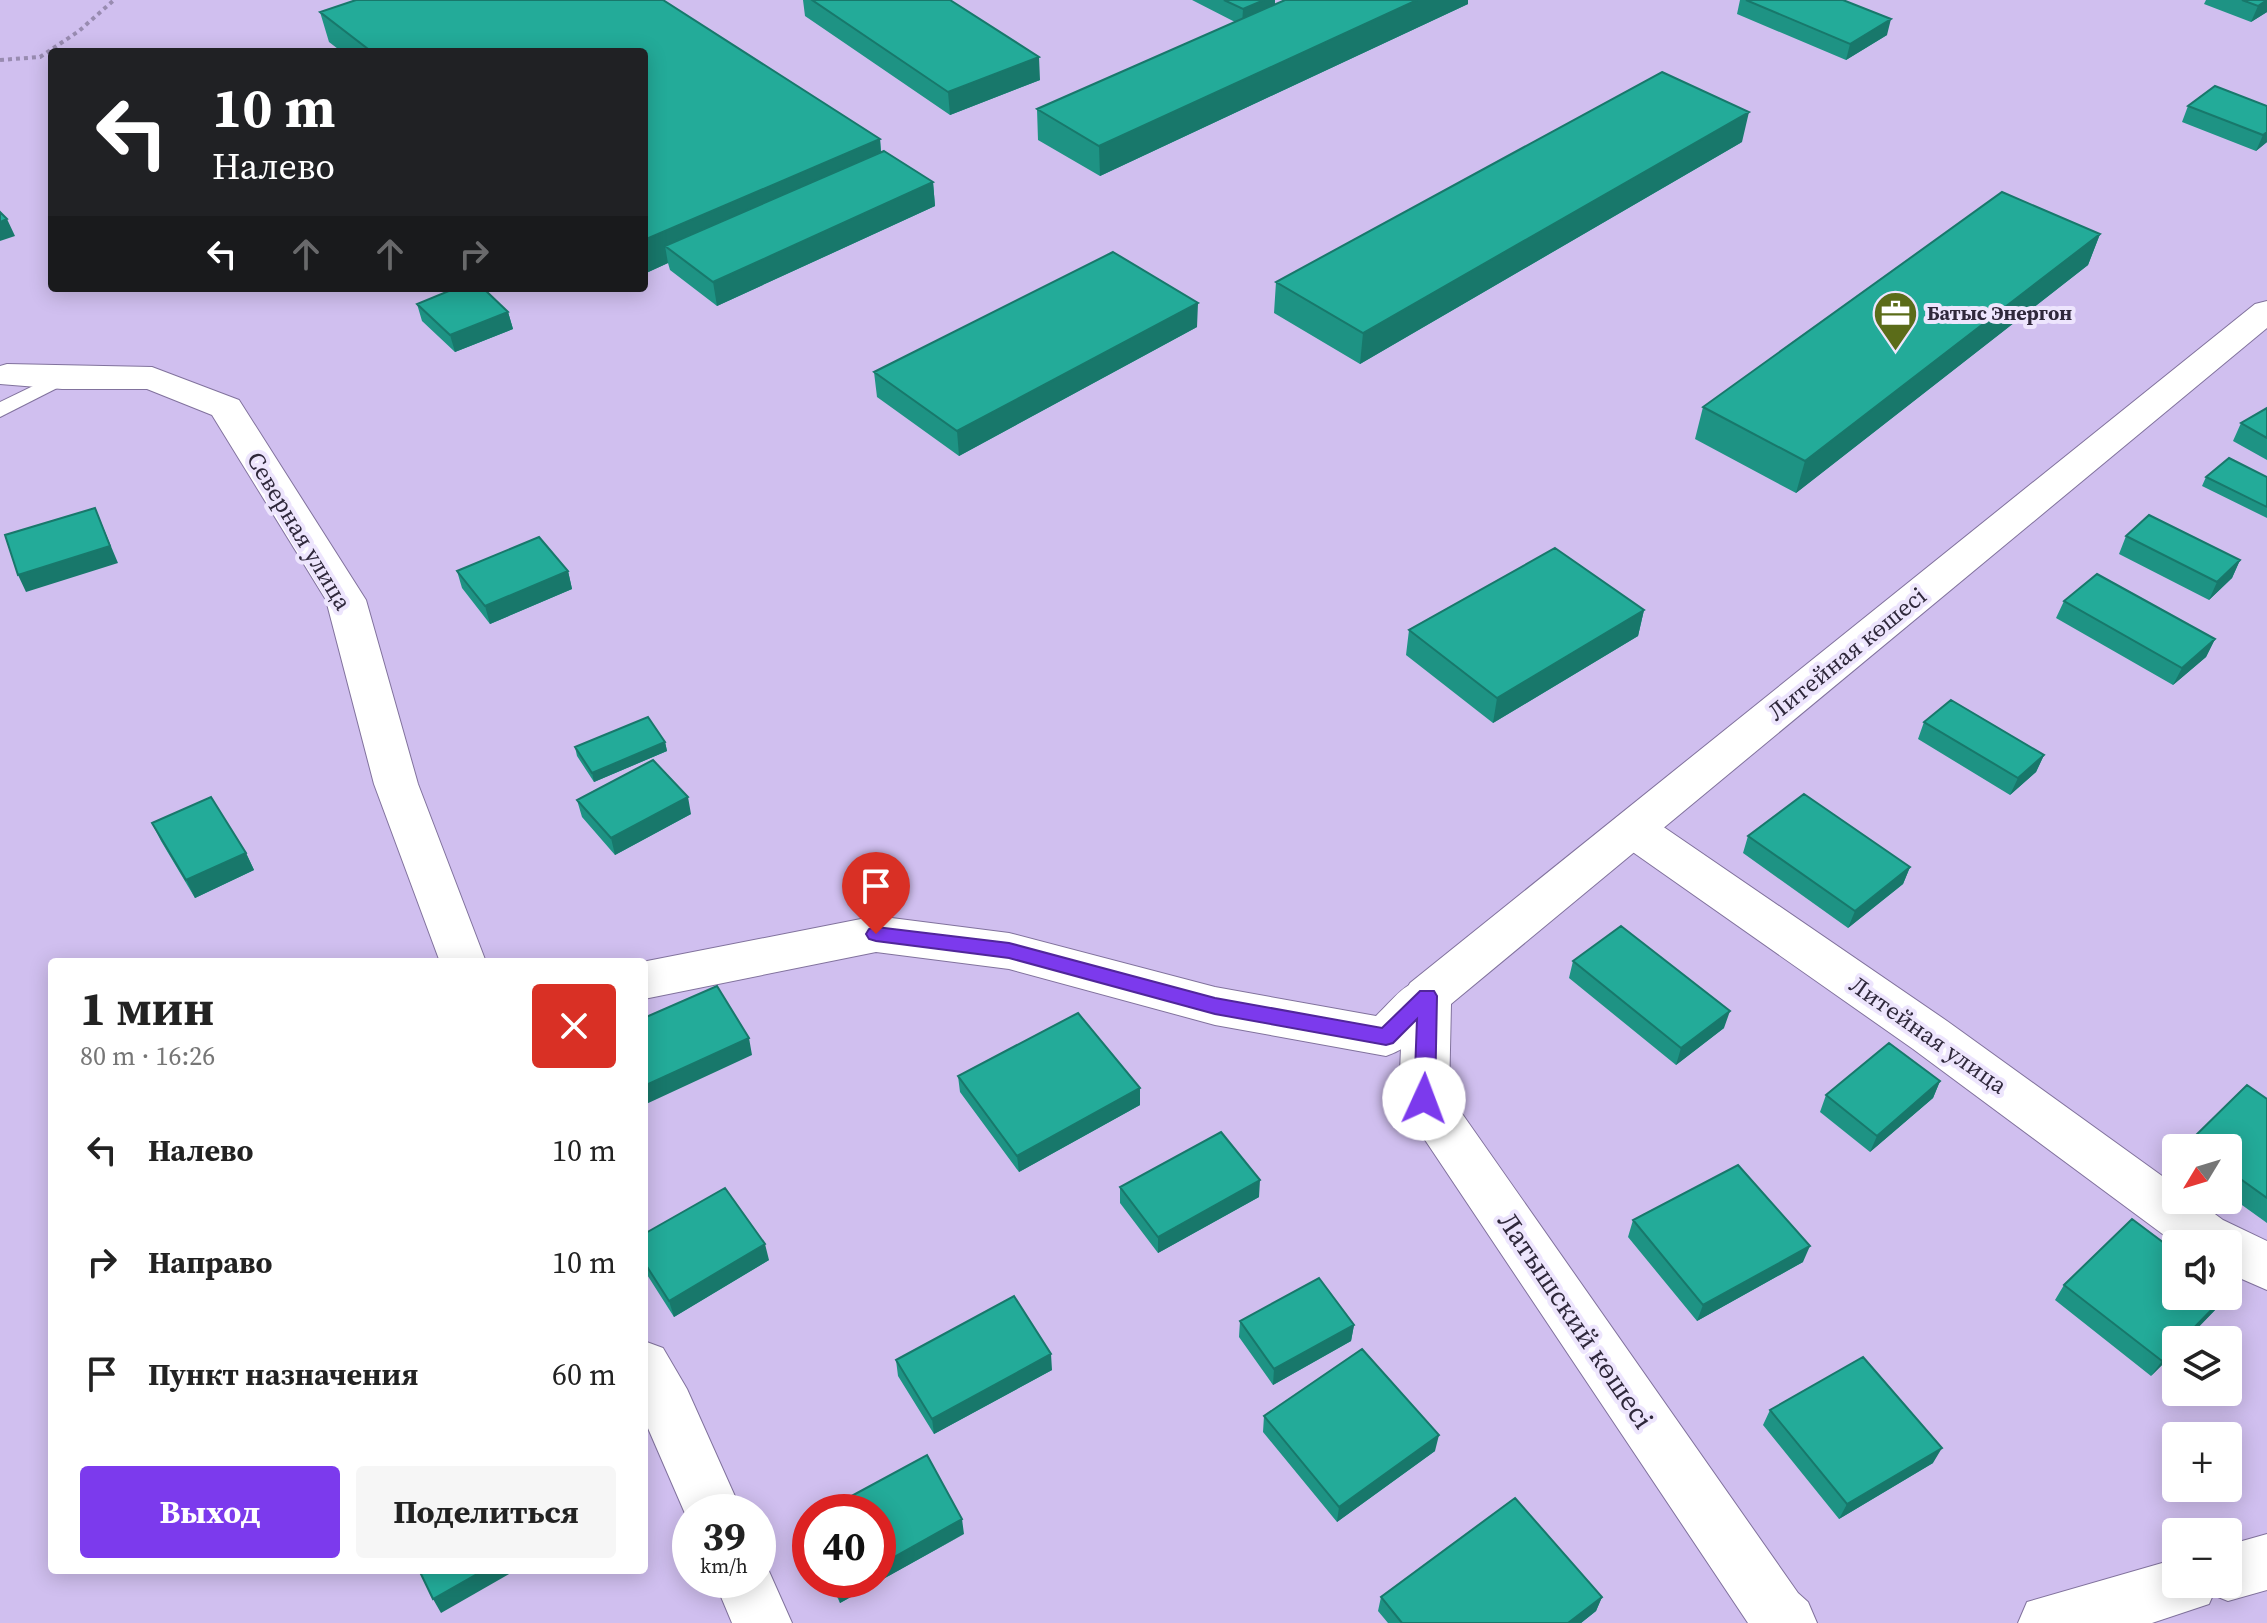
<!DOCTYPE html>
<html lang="ru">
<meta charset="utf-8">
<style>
:root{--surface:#fff;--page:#f6f6f6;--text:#222;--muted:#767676;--accent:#7c3aed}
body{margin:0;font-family:"Source Serif 4",serif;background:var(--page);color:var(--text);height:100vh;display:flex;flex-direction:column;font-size:30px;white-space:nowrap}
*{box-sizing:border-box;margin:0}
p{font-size:26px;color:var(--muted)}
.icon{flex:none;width:44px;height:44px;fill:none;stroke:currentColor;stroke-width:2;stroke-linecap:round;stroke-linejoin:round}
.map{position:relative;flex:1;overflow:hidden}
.side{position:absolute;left:48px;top:958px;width:600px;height:616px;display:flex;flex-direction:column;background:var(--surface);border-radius:8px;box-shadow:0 4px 20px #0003}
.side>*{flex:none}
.guide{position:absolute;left:48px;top:48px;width:600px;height:244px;border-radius:8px;box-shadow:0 4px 20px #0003;background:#202124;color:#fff;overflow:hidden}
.needle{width:52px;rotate:232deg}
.controls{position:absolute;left:2162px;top:1134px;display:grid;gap:16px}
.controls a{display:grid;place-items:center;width:80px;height:80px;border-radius:8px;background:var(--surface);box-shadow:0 4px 20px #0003;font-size:40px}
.speed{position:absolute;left:672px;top:1494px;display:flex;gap:16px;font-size:40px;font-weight:700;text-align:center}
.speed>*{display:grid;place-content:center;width:104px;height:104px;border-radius:50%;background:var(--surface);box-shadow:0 4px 20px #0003;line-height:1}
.speed small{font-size:20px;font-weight:400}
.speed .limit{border:12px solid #d22;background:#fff;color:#111}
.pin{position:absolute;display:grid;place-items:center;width:68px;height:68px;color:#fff;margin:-82px -34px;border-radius:50% 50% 50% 0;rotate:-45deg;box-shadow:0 0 8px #0007}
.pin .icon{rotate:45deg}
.me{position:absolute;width:88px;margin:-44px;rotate:2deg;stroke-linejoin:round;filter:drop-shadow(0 0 6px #0008)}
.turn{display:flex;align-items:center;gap:28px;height:168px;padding:0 32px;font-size:36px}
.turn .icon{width:104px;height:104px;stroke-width:2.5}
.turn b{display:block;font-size:56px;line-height:68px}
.lanes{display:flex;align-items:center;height:76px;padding:0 32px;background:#0003;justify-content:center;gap:40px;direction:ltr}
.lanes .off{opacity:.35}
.round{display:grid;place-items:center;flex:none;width:84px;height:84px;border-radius:8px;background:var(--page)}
.headline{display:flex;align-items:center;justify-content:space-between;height:136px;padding:0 32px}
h1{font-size:48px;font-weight:700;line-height:60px}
.button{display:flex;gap:16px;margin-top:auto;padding:16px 32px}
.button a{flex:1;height:92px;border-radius:8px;background:var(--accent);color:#fff;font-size:32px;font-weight:700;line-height:92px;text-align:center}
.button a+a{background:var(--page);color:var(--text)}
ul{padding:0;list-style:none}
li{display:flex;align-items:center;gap:24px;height:112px;padding:0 32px}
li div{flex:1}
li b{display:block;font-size:30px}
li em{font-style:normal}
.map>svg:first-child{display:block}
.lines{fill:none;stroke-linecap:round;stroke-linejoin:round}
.service-casing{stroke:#81729d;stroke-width:2}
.minor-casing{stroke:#81729d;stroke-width:2}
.tertiary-casing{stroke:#81729d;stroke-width:2}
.path{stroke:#988bb0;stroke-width:4;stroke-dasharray:4 4;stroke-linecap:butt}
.service{fill:#fff;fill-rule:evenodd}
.minor{fill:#fff;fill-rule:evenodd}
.tertiary{fill:#fff;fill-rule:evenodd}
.wall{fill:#1e9384}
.shaded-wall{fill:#18786b}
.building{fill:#23ab99;stroke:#18786b;stroke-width:2}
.route{fill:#7c3aed;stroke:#51269a;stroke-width:2}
.labels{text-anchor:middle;stroke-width:8;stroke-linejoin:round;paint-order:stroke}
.far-poi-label{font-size:20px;font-weight:bold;fill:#2f283b;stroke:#ede5fd;text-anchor:start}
.street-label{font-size:24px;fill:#2f283b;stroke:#ede5fd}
.near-street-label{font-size:28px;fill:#2f283b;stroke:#ede5fd}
</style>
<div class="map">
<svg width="2267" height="1623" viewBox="0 0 2267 1623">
<rect width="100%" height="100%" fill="#d0bfef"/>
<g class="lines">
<defs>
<path id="service" d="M62,372L73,378L69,382L0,417V402Z"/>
<path id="minor" d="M7,364L152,367L239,400L366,600L418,784L486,962H440L374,784L326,600L212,415L147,389H62L0,384V366Z
M1633,813L1649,817L1947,1021L2176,1186V1200H2196L2223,1220L2267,1241V1290L2228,1273V1244H2176L1913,1049L1617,841L1611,829L1617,817Z
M876,916L1009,933L1215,987L1376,1016C1399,994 1410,972 1444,983L1451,996C1438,1021 1412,1048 1386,1056L1215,1025L1009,969L876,952L644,999L642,962Z
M644,1341L663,1348L687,1389L742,1512H690V1525L644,1419Z
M2267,1534V1590L2228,1601L2213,1595L2209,1604L2152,1623H2018L2027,1602L2176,1559V1584H2228V1545Z
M758,1557L764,1560L792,1623H732L714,1580H758Z"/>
<path id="tertiary" d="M2267,301V328L1451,1004L1449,1095L1798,1593L1808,1602L1817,1623H1748L1407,1113L1399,1099L1403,996L1410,983L2255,304Z"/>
</defs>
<use href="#service" class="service-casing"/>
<use href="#minor" class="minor-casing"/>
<use href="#tertiary" class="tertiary-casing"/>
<path class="path" d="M0,60L40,57L79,31L114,0"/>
<use href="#service" class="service"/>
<use href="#minor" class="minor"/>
<use href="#tertiary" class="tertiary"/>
</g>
<path class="wall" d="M356,0H663L880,139L881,152L884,151L933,182L935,206L717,306L670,270L668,263L644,274V52H342L329,42L320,12Z
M803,0H950L1040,80L950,115L805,16Z
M1192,0H1275V4H1468L1100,176L1038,140L1037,109L1235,22Z
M1740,0H1843L1887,35L1846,60L1737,14Z
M2206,0H2267V12L2251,22L2204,4Z
M2188,106H2267V142L2256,151L2182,122Z
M1742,142L1360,364L1274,313L1276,282Z
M2100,234L2088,265L1796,493L1695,439L1703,407Z
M417,304L508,312L513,329L455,352L422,321Z
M1197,327L959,456L877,397L874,372Z
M2267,408V460L2233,441L2241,423Z
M2206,477H2267V518L2202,486Z
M2126,536L2240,560L2232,578L2209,600L2119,554Z
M457,571H568L572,589L490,624L462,588Z
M2064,601L2215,639L2206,657L2173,685L2056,618Z
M1644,610L1638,636L1493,723L1406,655L1409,630Z
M1924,722L2044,755L2036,772L2010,795L1918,739Z
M665,742L667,751L594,782L577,756L575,747Z
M577,800L691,814L615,855L582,817Z
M152,823L246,853L254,870L195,898L161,841Z
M1748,836L1910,867L1903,884L1848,928L1743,853Z
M1573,961L1724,1028L1676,1065L1569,978Z
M958,1076L1140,1105L1019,1172L960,1092Z
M1940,1081L1933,1098L1870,1152L1820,1112L1826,1095Z
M2267,1099V1223L2228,1195V1148H2185L2189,1142Z
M1120,1187L1259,1197L1158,1253L1120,1203Z
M1633,1220L1803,1262L1697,1321L1628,1237Z
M644,1234L769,1260L674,1317L644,1270Z
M2064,1285L2217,1308L2186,1340H2176V1351L2151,1376L2055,1300Z
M1240,1321L1354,1325L1351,1341L1273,1385L1239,1337Z
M896,1360L1052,1370L934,1434L898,1376Z
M1770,1410L1933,1463L1839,1519L1763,1425Z
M1264,1416L1435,1451L1337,1522L1263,1432Z
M810,1519V1542L803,1522Z
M964,1534L840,1603L829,1580H878Z
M1381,1597H1602L1596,1611L1581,1623H1388L1378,1611Z"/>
<path class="shaded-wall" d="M1264,0H1275V10L1242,25L1243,9Z
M1417,0H1468V4L1100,176L1099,146Z
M2267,0V12L2251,22L2258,6Z
M1891,19L1887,35L1846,60L1850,44Z
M1039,57L1040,80L950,115L948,92Z
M1749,112L1742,142L1360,364L1363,333Z
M2267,132V142L2256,151L2263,135Z
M880,139L882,170L665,246L668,263L644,274V240Z
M933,182L935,206L717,306L713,282Z
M7,219L15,236L0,241V222Z
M2100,234L2088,265L1796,493L1805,461Z
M1198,303L1197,327L959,456L957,431Z
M508,312L513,329L455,352L450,335Z
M95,508L118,563L26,592L18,575Z
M2240,560L2232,578L2209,600L2217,582Z
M568,571L572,589L490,624L485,606Z
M1644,610L1638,636L1493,723L1497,698Z
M2215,639L2206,657L2173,685L2182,668Z
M665,742L667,751L594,782L592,773Z
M2044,755L2036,772L2010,795L2018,778Z
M688,797L691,814L615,855L611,838Z
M246,853L254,870L195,898L186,880Z
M1910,867L1903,884L1848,928L1855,911Z
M1730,1011L1724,1028L1676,1065L1681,1048Z
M749,1038L752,1055L644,1105V1086Z
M1940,1081L1933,1098L1870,1152L1877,1136Z
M1140,1088V1105L1019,1172L1017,1156Z
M1260,1180L1259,1197L1158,1253V1237Z
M765,1244L769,1260L674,1317L669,1301Z
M1810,1246L1803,1262L1697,1321L1703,1305Z
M2225,1296L2217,1308L2186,1340H2182Z
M1354,1325L1351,1341L1273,1385L1274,1369Z
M2176,1346V1351L2151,1376L2162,1361Z
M1051,1354L1052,1370L934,1434L932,1419Z
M1439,1435L1435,1451L1337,1522L1339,1507Z
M1942,1448L1933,1463L1839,1519L1847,1504Z
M962,1519L964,1534L840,1603L837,1589L852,1580H878V1566Z
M484,1570H516L441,1613L433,1599Z
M1602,1597L1596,1611L1581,1623H1568Z"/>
<path class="building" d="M356,0H663L880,139L644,240V52H372L320,12Z
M812,0H950L1039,57L948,92Z
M1224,0H1264L1243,9Z
M1285,0H1417L1099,146L1037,109Z
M1746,0H1843L1891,19L1850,44Z
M2242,0H2267L2258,6Z
M1662,72L1749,112L1363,333L1276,282Z
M2215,86L2267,106V132L2263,135L2188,106Z
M884,151L933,182L713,282L665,246Z
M2002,192L2100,234L1805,461L1703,407Z
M0,212L7,219L0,222Z
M1113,252L1198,303L957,431L874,372Z
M456,288H483L508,312L450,335L417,304Z
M2267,408V438L2241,423Z
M2229,458L2267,477V507L2206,477Z
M95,508L110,546L18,575L5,535Z
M2149,515L2240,560L2217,582L2126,536Z
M539,537L568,571L485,606L457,571Z
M1555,548L1644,610L1497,698L1409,630Z
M2097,574L2215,639L2182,668L2064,601Z
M1951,700L2044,755L2018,778L1924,722Z
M648,717L665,742L592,773L575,747Z
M653,760L688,797L611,838L577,800Z
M1804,794L1910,867L1855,911L1748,836Z
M211,797L246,853L186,880L152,823Z
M1621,926L1730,1011L1681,1048L1573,961Z
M717,986L749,1038L644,1086V1018Z
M1078,1013L1140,1088L1017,1156L958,1076Z
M1889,1043L1940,1081L1877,1136L1826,1095Z
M2247,1085L2267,1099V1198L2228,1170V1148H2196L2189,1142Z
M1221,1132L1260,1180L1158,1237L1120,1187Z
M1738,1165L1810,1246L1703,1305L1633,1220Z
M725,1188L765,1244L669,1301L644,1262V1234Z
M2132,1219L2176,1252V1296H2225L2182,1340H2176V1346L2162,1361L2064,1285Z
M1319,1278L1354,1325L1274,1369L1240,1321Z
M1014,1296L1051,1354L932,1419L896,1360Z
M1362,1349L1439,1435L1339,1507L1264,1416Z
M1863,1357L1942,1448L1847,1504L1770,1410Z
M927,1455L962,1519L878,1566V1512H822Z
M1515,1498L1602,1597L1568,1623H1402L1381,1597Z
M810,1519V1535L803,1522Z
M419,1570H484L433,1599Z
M833,1580H852L837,1589Z"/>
<path class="route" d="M876,927L1009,943L1215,998L1382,1028L1420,991H1434L1437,996L1435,1099L1432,1105L1424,1107L1417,1105L1414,1099L1417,1019L1393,1043L1386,1045L1215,1014L1009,958L876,941L869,939L866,934L869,929Z"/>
<defs>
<symbol id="office-pin" viewBox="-11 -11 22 30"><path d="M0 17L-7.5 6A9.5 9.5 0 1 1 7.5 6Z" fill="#5b6c19" stroke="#ede5fd"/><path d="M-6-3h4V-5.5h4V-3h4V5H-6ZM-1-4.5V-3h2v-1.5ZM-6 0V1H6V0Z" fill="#fff"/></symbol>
</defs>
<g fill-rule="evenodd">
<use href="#office-pin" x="1870" y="288" width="51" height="69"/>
</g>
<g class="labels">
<g class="far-poi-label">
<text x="1927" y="320">Батыс Энергон</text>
</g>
<g class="street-label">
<text transform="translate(299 531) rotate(59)" y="8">Северная улица</text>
<text transform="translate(1847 654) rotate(-39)" y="8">Литейная көшесі</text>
<text transform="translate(1928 1035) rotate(35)" y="8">Литейная улица</text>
</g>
<g class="near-street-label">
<text transform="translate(1576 1320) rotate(56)" y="10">Латышский көшесі</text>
</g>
</g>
</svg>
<div class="controls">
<a><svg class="needle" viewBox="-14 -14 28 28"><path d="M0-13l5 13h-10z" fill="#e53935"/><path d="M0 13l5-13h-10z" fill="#767676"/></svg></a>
<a><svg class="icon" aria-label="sound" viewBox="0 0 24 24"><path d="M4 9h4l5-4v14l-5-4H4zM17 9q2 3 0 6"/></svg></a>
<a><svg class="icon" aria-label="layers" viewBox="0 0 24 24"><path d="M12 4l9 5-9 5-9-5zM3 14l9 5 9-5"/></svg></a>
<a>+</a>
<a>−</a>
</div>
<div class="speed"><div>39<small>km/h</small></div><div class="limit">40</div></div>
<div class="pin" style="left:876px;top:934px;background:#d93025"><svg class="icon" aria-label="arrive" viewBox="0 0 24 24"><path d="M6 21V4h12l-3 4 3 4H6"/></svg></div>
<svg class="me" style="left:1424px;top:1099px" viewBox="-20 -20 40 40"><circle r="19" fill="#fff"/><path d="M0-13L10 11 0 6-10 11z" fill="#7c3aed"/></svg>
<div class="guide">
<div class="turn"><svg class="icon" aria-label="left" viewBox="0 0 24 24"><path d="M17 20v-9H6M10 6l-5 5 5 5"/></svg><div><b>10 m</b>Налево</div></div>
<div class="lanes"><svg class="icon" aria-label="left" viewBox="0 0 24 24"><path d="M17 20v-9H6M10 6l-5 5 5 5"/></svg><svg class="icon off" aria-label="ahead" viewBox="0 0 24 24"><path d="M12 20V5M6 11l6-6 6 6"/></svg><svg class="icon off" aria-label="ahead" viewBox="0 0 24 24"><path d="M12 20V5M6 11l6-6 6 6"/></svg><svg class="icon off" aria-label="right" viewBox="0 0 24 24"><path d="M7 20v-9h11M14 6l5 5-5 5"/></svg></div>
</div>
<section class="side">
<div class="headline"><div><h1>1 мин</h1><p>80 m · 16:26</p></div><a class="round" style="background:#d93025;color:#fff"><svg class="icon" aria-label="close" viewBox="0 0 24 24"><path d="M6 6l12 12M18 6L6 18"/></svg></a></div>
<ul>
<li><svg class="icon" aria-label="left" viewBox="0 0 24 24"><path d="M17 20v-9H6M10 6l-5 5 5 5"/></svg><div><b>Налево</b></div><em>10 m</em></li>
<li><svg class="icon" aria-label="right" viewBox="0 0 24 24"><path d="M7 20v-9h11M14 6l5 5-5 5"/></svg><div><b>Направо</b></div><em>10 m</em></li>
<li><svg class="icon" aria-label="arrive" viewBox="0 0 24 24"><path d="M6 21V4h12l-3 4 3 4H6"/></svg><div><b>Пункт назначения</b></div><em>60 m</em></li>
</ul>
<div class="button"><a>Выход</a><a>Поделиться</a></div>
</section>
</div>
